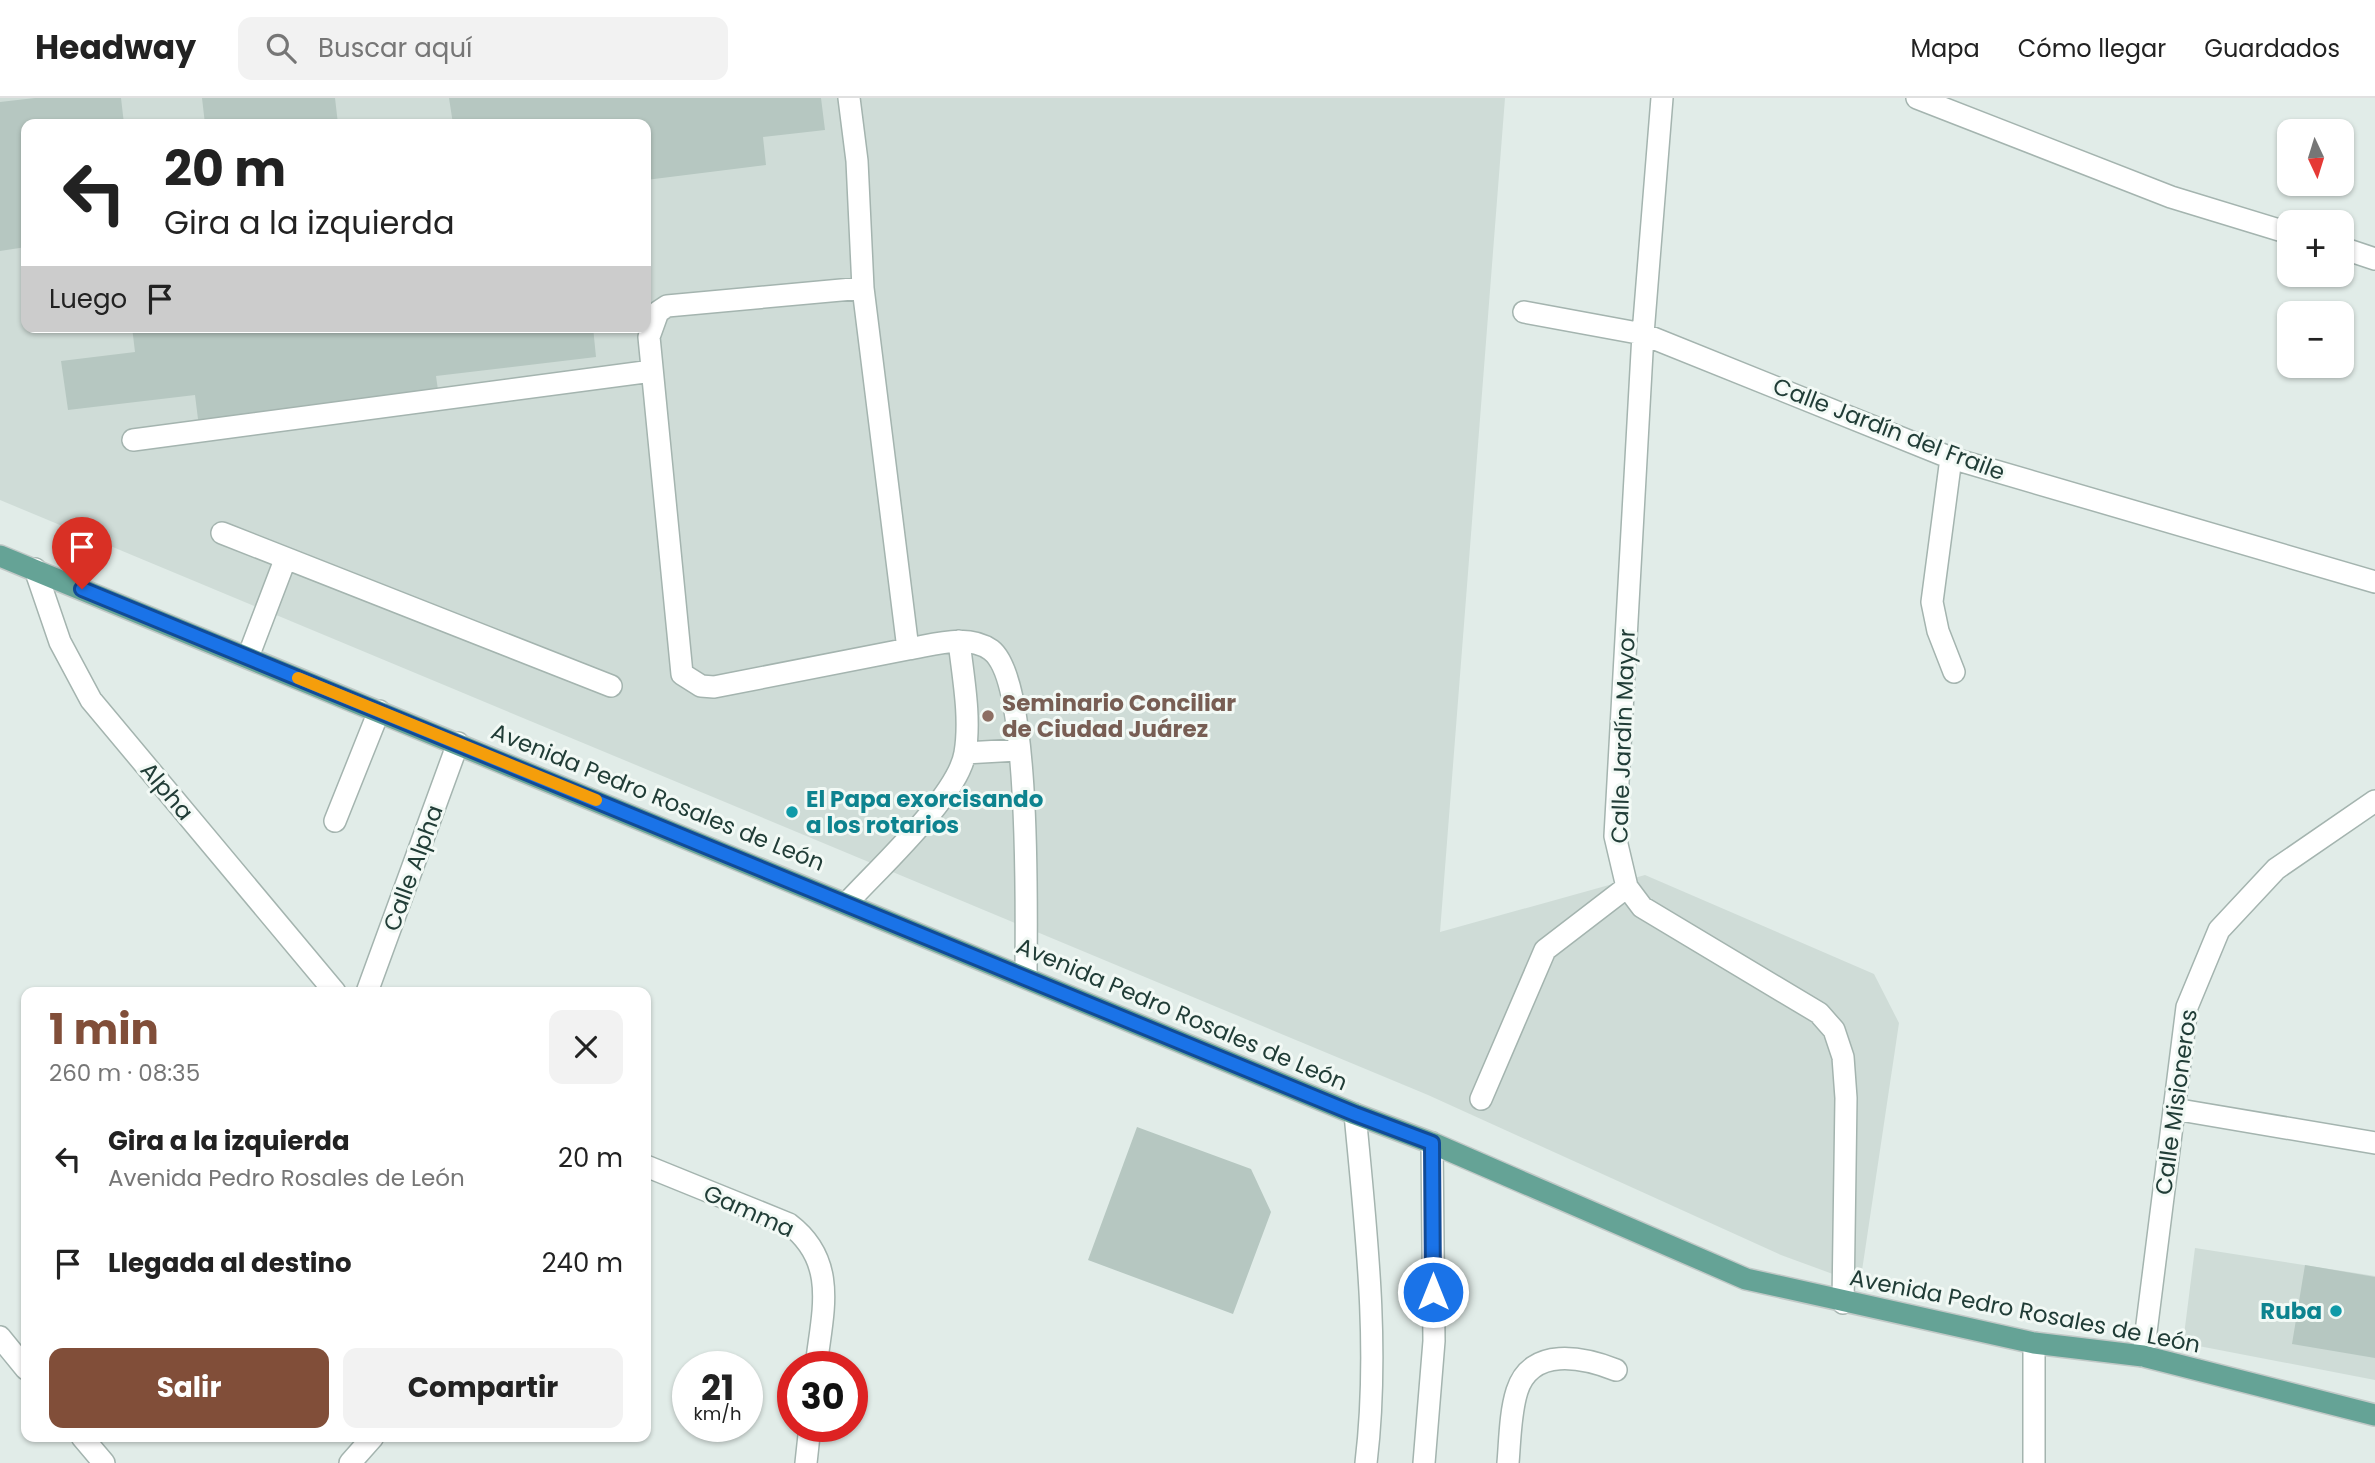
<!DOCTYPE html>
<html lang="es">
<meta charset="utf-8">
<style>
:root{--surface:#fff;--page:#f2f2f2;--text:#222;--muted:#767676;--line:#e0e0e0;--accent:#814e39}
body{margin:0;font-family:Poppins,sans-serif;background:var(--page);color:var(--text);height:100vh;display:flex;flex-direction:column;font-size:26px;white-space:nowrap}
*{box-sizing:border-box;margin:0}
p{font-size:23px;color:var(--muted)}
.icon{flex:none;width:38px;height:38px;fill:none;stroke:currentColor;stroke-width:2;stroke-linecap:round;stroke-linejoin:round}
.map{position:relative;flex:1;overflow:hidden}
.details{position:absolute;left:21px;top:889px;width:630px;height:455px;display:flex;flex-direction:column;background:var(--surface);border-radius:14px;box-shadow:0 2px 5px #0004}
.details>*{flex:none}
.hud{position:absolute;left:21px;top:21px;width:630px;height:214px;border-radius:14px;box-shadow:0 2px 5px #0004;background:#fff;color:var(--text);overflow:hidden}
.needle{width:46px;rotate:176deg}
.tools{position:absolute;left:2277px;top:21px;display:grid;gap:14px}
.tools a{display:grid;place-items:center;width:77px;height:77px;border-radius:14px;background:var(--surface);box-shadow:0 2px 5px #0004;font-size:35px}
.speed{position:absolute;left:672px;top:1253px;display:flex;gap:14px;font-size:35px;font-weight:700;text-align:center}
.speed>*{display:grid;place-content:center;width:91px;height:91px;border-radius:50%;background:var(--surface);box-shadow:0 2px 5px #0004;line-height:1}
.speed small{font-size:18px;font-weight:400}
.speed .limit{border:10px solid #d22;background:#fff;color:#111}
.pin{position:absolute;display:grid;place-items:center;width:60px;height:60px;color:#fff;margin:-72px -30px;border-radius:50% 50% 50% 0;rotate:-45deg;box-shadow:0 0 7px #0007}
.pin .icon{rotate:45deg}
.me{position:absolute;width:77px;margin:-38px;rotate:0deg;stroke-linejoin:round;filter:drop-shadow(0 0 5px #0008)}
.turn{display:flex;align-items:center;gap:24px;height:147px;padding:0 28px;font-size:32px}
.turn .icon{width:91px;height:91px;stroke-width:2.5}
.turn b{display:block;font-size:49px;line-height:60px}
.then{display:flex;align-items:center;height:66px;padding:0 28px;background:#0003;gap:14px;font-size:26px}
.round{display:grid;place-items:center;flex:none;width:74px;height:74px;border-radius:14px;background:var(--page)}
.headline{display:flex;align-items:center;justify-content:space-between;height:119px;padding:0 28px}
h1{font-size:42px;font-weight:700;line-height:52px;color:var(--accent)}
.action{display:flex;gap:14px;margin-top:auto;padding:14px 28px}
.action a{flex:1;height:80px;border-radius:14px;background:var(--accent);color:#fff;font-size:28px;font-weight:700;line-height:80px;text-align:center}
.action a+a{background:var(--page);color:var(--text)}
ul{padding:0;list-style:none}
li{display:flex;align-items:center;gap:21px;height:105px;padding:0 28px}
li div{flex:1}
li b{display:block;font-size:26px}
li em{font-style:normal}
header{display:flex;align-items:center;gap:42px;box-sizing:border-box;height:98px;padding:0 35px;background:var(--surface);border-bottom:2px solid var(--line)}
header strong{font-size:33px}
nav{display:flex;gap:38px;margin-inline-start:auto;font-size:24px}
.search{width:490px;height:63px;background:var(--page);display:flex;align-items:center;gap:18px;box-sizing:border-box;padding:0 24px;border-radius:14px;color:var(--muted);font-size:26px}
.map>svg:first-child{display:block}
.built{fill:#cfdcd7;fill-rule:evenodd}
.building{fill:#b6c7c1}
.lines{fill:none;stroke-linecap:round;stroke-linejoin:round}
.minor-casing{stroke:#a4b4af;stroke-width:24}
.major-casing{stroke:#c1c9c7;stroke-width:24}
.minor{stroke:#fff;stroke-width:21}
.major{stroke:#65a396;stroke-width:21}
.route-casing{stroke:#114b97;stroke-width:18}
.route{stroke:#1a73e8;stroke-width:12}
.slow{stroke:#f59e0b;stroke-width:12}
.education-dot{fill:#8d6e63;stroke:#f2f9f5;stroke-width:2.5}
.culture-dot{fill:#0f9aa8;stroke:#f2f9f5;stroke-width:2.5}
.labels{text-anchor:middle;stroke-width:6;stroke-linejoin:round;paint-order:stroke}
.street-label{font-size:23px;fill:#213d37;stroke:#f2f9f5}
.education-label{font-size:23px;font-weight:bold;fill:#785e54;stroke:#f2f9f5;text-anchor:start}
.culture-label{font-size:23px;font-weight:bold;fill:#0d838f;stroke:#f2f9f5;text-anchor:start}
</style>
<header>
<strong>Headway</strong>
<div class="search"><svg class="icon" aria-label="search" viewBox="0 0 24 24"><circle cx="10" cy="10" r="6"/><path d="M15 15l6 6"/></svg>Buscar aquí</div>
<nav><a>Mapa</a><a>Cómo llegar</a><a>Guardados</a></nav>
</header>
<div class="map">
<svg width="2375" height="1365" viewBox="0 0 2375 1365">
<rect width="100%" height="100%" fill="#e1ece8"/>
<path class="built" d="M0,0H1505L1440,834L1645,777L1874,876L1899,925L1860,1186L1781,1157L1428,997L0,402ZM26,26H646V229H26Z
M2195,1150L2375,1178V1282L2183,1245Z"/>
<path class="building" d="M35,0H121L124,26H26V149L0,153V4Z
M202,0H335L338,26H205Z
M449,0H821L825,32L763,39L766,67L646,82V26H453Z
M132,229H593L596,259L436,278L439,299L199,329L195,297L68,312L61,263L135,254Z
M1137,1029L1251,1071L1271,1114L1233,1216L1088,1162Z
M2305,1167L2375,1179V1260L2292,1246Z"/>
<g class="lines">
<defs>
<path id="minor" d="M849,0L857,63L863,190
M1662,0L1643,236L1615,738L1627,789L1642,809L1819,915L1834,932L1843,959L1846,1000L1843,1205
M1917,0L2171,99L2289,135
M2342,150L2375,161
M1524,214L1643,236L1951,360L2375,484
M133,342L652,273
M1951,360L1932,504L1938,533L1954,574
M222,435L611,588
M35,471L60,544L91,602L335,894
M908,551L714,589L701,588L682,576L649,239L658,214L667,208L863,190L908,551C933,547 968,535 991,552C1032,583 1026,824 1026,879
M248,559L285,462
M965,655L1019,652
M335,723L379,613
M847,805C878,771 958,698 965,655C971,619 963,579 959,543
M367,894L458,645
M1481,1001L1545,852L1627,789
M2174,1011L2375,1045
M1355,1016C1366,1132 1380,1249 1366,1365
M646,1068L789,1126C839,1164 822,1215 816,1269
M0,1239L26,1271
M2034,1245V1365
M2143,1258L2187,909L2219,832L2276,771L2375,703
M82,1339L104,1365
M350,1365L373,1339
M806,1365L810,1328
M1424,1365L1434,1243L1432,1045
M1508,1365C1510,1342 1510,1315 1517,1293C1531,1248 1583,1259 1616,1272"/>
<path id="major" d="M0,458L1355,1016L1432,1045L1746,1181L2034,1245L2143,1258L2375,1317"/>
</defs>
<use href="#minor" class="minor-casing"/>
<use href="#major" class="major-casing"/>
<use href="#minor" class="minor"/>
<use href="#major" class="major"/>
</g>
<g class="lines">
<defs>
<path id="route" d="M82,491L1355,1016L1432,1045L1433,1194"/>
</defs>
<use href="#route" class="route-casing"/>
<use href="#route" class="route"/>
<path class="slow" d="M298,580L596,702"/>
</g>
<circle class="education-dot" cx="988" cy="618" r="7"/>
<g class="culture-dot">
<circle cx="792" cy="714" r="7"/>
<circle cx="2336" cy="1213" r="7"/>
</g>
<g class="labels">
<g class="street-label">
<text transform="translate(1889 331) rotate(21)" y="8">Calle Jardín del Fraile</text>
<text transform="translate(1623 638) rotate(-88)" y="8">Calle Jardín Mayor</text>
<text transform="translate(167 693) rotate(50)" y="8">Alpha</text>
<text transform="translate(658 699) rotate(22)" y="8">Avenida Pedro Rosales de León</text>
<text transform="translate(413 770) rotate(-70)" y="8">Calle Alpha</text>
<text transform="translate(1182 916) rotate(23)" y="8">Avenida Pedro Rosales de León</text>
<text transform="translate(2176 1004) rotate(-82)" y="8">Calle Misioneros</text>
<text transform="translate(749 1113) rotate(24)" y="8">Gamma</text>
<text transform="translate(2025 1213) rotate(11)" y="8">Avenida Pedro Rosales de León</text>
</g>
<g class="education-label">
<text x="1002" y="613">Seminario Conciliar<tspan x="1002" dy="26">de Ciudad Juárez</tspan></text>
</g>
<g class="culture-label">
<text x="806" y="709">El Papa exorcisando<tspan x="806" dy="26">a los rotarios</tspan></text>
<text x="2322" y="1221" text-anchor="end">Ruba</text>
</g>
</g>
</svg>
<div class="tools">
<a><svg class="needle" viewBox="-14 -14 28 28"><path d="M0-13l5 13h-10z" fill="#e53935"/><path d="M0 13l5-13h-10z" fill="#767676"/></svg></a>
<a>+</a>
<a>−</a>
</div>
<div class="speed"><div>21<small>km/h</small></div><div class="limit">30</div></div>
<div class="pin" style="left:82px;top:491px;background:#d93025"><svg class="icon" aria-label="arrive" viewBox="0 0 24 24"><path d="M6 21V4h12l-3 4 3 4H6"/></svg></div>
<svg class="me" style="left:1433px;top:1194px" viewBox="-20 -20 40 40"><circle r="17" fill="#1a73e8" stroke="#fff" stroke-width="3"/><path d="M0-11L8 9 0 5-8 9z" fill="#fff"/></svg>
<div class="hud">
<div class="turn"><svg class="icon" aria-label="left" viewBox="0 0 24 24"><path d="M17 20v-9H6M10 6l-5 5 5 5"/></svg><div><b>20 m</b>Gira a la izquierda</div></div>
<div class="then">Luego<svg class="icon" aria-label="arrive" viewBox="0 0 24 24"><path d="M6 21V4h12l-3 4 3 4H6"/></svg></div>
</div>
<section class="details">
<div class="headline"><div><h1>1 min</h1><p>260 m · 08:35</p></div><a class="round"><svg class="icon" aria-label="close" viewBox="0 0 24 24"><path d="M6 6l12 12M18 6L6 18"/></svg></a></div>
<ul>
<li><svg class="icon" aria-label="left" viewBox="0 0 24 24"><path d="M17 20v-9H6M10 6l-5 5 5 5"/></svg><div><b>Gira a la izquierda</b><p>Avenida Pedro Rosales de León</p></div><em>20 m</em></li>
<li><svg class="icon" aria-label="arrive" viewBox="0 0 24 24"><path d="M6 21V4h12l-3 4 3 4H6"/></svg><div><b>Llegada al destino</b></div><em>240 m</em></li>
</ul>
<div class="action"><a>Salir</a><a>Compartir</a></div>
</section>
</div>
